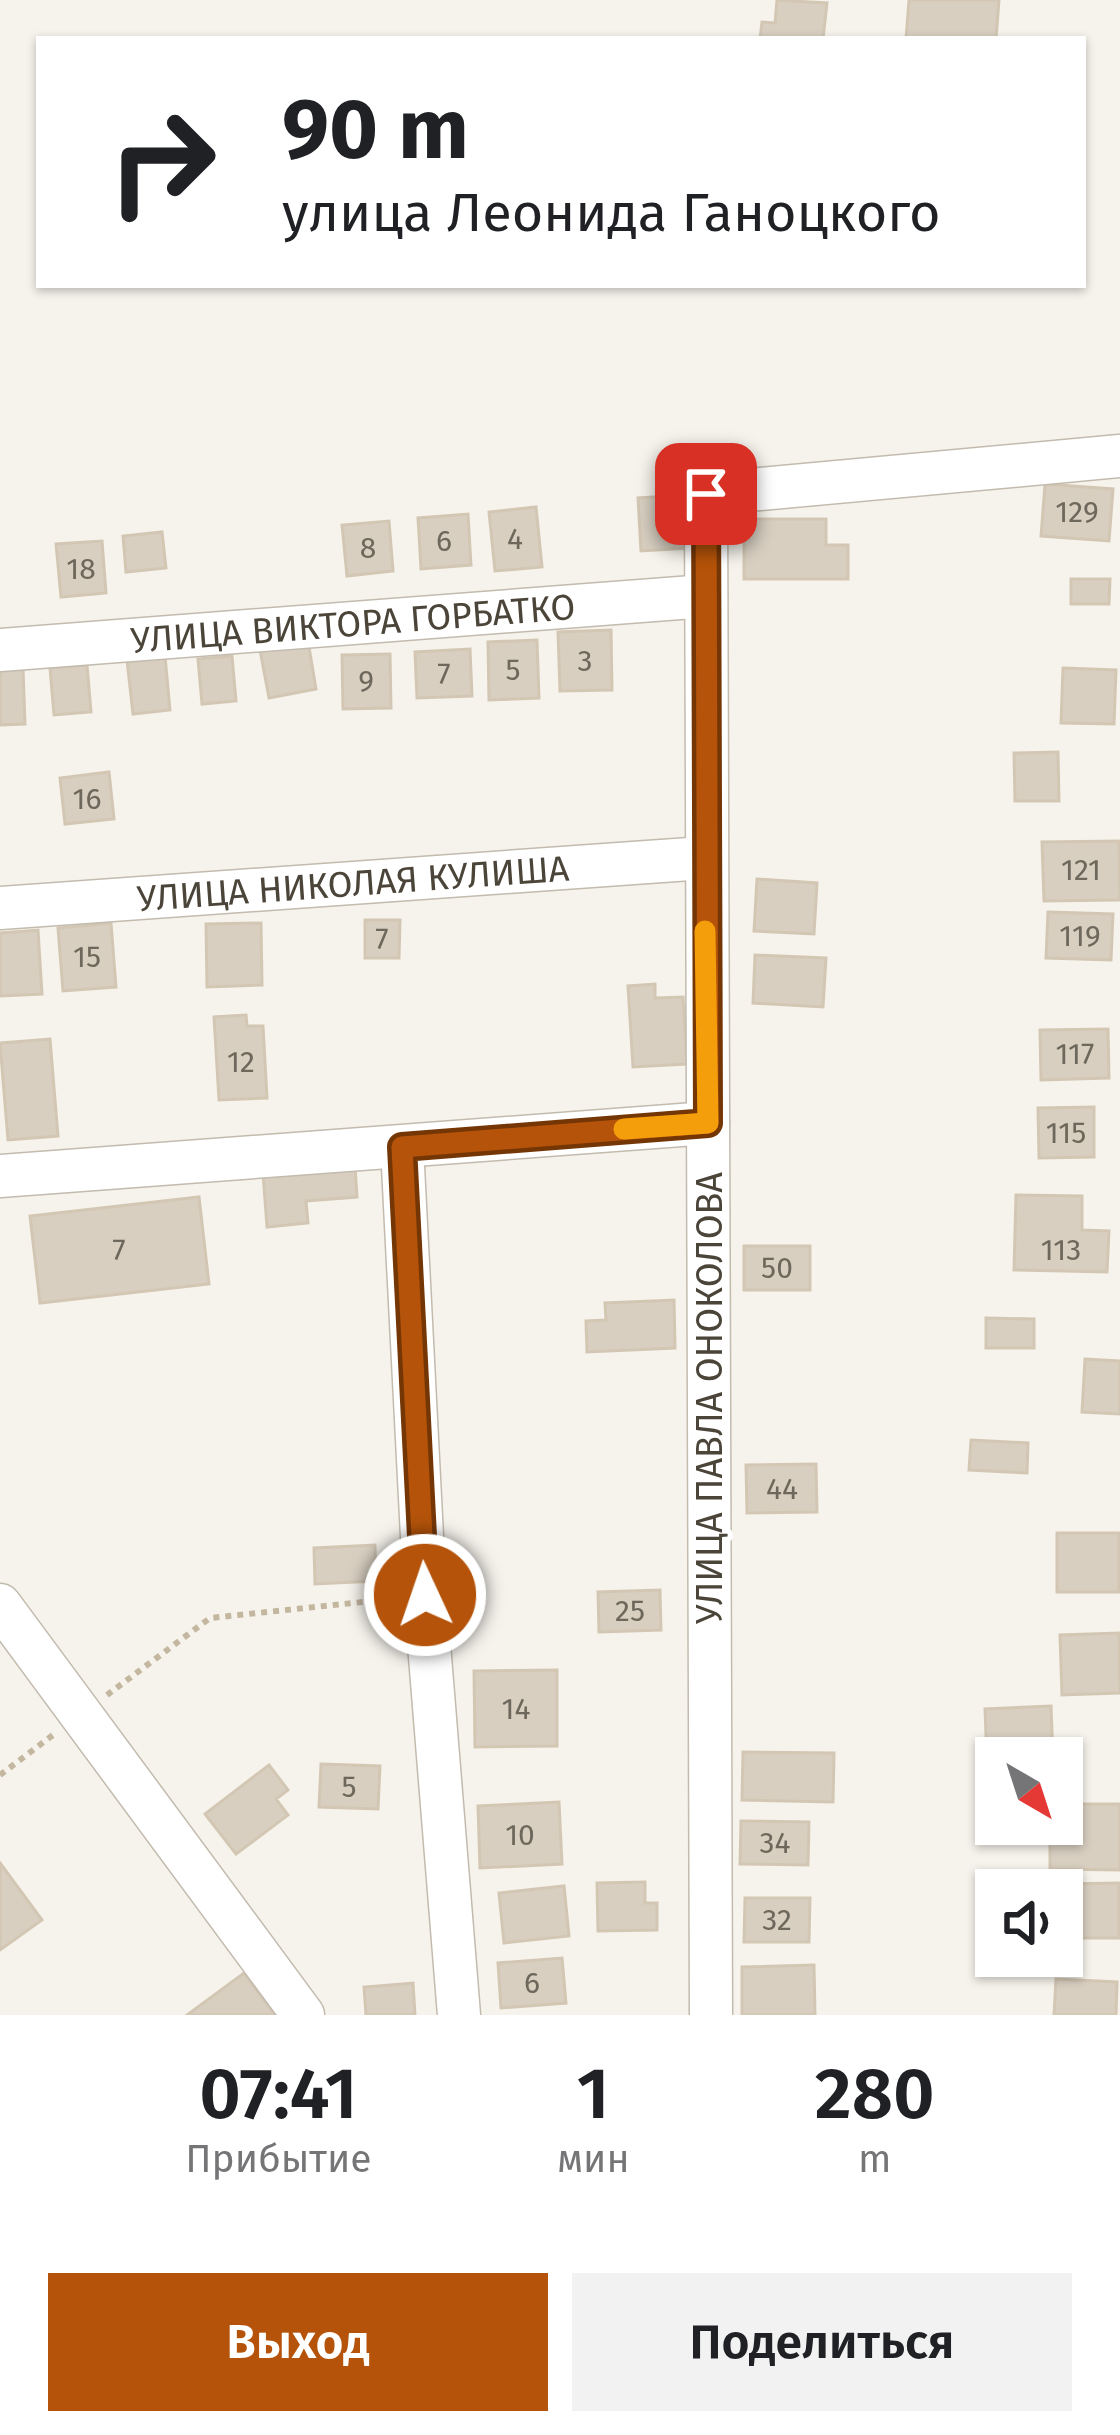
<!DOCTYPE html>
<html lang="ru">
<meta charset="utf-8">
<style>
:root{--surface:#fff;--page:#f2f2f2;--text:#202124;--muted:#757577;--accent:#b45309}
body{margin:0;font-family:"Fira Sans",sans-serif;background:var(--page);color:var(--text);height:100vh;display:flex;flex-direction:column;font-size:45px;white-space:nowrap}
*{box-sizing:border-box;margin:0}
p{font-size:39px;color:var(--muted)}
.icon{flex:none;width:66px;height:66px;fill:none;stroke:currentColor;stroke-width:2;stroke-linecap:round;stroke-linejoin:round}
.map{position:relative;height:2015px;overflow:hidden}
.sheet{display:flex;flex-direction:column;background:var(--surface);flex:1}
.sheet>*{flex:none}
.banner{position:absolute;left:36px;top:36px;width:1050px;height:252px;border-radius:0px;box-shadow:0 3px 9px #0004;background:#fff;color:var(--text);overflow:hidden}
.needle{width:78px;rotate:141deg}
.tools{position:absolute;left:975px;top:1737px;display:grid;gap:24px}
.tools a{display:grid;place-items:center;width:108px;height:108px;border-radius:0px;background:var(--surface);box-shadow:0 3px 9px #0004;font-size:60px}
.pin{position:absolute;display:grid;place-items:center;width:102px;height:102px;color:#fff;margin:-51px;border-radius:24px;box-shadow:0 6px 18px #0006}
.me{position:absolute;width:132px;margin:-66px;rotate:357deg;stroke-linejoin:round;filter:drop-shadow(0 0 9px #0008)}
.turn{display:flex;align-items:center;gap:42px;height:252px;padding:0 48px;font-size:54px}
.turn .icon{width:156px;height:156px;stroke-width:2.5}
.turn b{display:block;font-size:84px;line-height:102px}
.eta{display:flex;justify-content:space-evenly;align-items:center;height:204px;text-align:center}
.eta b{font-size:72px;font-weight:600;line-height:84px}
.action{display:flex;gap:24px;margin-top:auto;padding:24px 48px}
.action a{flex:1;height:138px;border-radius:0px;background:var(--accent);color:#fff;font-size:48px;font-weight:600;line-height:138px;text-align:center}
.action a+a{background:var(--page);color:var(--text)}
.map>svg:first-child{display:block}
.building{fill:#d8cfc1;stroke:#d3c7b4;stroke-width:3}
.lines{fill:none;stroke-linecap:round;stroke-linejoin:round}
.minor-casing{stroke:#c2bbae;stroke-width:45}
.path{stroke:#c4b79f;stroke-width:6;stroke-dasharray:6 6;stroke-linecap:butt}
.minor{stroke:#fff;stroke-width:42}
.route-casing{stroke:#753606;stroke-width:30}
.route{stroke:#b45309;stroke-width:21}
.slow{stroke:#f59e0b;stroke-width:21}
.labels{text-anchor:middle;stroke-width:10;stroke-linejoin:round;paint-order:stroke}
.number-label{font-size:30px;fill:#6e675b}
.street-label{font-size:36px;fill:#4b4439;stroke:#fff}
</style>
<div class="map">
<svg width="1120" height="2015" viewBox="0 0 1120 2015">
<rect width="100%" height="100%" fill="#f6f3ec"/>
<path class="building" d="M777,0L827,3L823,39H760L762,22L775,23Z
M909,0H999L996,39H906Z
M1045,484L1113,489L1109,541L1041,536Z
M686,495L690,548L641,551L638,498Z
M536,507L542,567L495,571L489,512Z
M468,514L471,565L421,569L418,518Z
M744,519H826V545H848V579H744Z
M389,521L393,571L347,576L342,525Z
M162,532L166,568L126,572L123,536Z
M102,541L106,593L61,597L56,544Z
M1071,579H1110L1109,604H1071Z
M611,630L612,690L560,691L558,632Z
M537,640L539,698L489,700L488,642Z
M308,641L316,689L269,698L260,650Z
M470,649L472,696L417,698L415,652Z
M390,654L391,708L343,709L342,655Z
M165,656L170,710L133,714L127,660Z
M232,656L236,701L202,704L198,659Z
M87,665L91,712L54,715L50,668Z
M23,668L25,724L0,725V669Z
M1063,668L1116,670L1114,724L1061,723Z
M1058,752L1059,801H1015L1014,753Z
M109,772L114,819L65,824L60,778Z
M1119,841L1120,900L1044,901L1042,842Z
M757,879L817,883L814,934L754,931Z
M1048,912L1113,914L1111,960L1046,958Z
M365,920H400L399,958H365Z
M111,923L116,987L63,991L58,928Z
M261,923L262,985L207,987L206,924Z
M38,930L42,994L0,996V933Z
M755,955L826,958L823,1007L753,1003Z
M655,984V998L683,997L687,1064L633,1067L628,986Z
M246,1015L247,1026H263L267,1098L219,1100L214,1017Z
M1108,1029L1109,1078L1041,1080L1040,1030Z
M50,1039L58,1136L8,1140L0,1043Z
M1094,1107V1157L1039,1158L1038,1108Z
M355,1166L357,1197L306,1201L308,1223L267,1227L263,1173Z
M1016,1195L1082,1196V1230L1109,1231L1107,1272L1014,1270Z
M199,1197L209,1284L40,1303L30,1216Z
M744,1246H810V1290H744Z
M674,1300L675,1348L587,1352L586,1321L606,1320L605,1303Z
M986,1318L1034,1319V1348H986Z
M1085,1359L1120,1361V1414L1082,1412Z
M971,1440L1028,1443L1027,1473L969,1470Z
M816,1464L817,1512L747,1513L746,1465Z
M1057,1533H1119V1592H1057Z
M375,1545L376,1581L315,1584L314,1548Z
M660,1590L661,1630L599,1632L598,1592Z
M1119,1633L1120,1693L1062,1695L1060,1635Z
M557,1670V1746L475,1747L474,1671Z
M1051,1706L1053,1758H996V1762H987L985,1709Z
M743,1752L834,1753L833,1802L742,1800Z
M321,1764L380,1766L378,1809L319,1807Z
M269,1765L288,1790L276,1799L288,1815L236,1854L205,1814Z
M559,1802L562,1864L480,1868L478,1806Z
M1062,1804H1120V1870L1050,1869V1824H1062Z
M741,1821L809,1822L808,1865L740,1864Z
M0,1863L42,1920L0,1950Z
M645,1882V1903H657V1930L598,1931L597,1883Z
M1119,1883V1938H1062V1890H1056V1884Z
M564,1886L569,1936L504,1943L499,1893Z
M745,1898H810L809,1942H744Z
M562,1958L566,2003L501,2008L498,1963Z
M814,1965L815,2015H742V1967Z
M244,1973L275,2015H187Z
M1056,1979L1117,1982L1116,2015H1054Z
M413,1983L415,2015H366L364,1987Z"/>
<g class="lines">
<defs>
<g id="minor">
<path id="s1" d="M0,650L706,596"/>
<path id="s2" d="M0,908L704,858"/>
<path d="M402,1147L425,1595L459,2015"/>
<path d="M0,1176L708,1123"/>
<path d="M0,1605L303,2015"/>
<path d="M711,2015L706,494L1120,456"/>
</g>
</defs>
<use href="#minor" class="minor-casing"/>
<path class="path" d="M107,1695L210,1618L391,1599
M0,1775L53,1735"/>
<use href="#minor" class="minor"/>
</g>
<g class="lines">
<defs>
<path id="route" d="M425,1595L402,1147L708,1123L706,494"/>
</defs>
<use href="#route" class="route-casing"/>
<use href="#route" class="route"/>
<path class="slow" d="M624,1129L708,1123L705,931"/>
</g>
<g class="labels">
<g class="number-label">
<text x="1077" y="522">129</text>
<text x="515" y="549">4</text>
<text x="444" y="551">6</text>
<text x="368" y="558">8</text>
<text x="81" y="579">18</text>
<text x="585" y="671">3</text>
<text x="513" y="680">5</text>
<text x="444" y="684">7</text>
<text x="366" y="691">9</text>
<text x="87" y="809">16</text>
<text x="1081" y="880">121</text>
<text x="1080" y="946">119</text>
<text x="382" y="949">7</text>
<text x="87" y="967">15</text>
<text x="1075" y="1064">117</text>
<text x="241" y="1072">12</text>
<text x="1066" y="1143">115</text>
<text x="119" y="1260">7</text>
<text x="1061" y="1260">113</text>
<text x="777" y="1278">50</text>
<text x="782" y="1499">44</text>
<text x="630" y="1621">25</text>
<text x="516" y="1719">14</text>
<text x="349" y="1797">5</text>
<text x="520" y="1845">10</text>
<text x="775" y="1853">34</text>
<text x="777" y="1930">32</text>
<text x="532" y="1993">6</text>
</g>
<g class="street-label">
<text dy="13" stroke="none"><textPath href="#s1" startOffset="354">УЛИЦА ВИКТОРА ГОРБАТКО</textPath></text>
<text dy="13" stroke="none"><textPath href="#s2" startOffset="354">УЛИЦА НИКОЛАЯ КУЛИША</textPath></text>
<text transform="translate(709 1398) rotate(-90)" y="13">УЛИЦА ПАВЛА ОНОКОЛОВА</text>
</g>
</g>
</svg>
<div class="tools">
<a><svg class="needle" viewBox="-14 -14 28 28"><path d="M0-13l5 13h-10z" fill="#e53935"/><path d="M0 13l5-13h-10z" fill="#757577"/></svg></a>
<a><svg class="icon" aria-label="sound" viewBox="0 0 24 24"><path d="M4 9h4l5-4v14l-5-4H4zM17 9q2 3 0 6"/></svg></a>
</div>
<div class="pin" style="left:706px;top:494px;background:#d93025"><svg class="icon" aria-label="arrive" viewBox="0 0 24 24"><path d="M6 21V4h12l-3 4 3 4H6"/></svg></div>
<svg class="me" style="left:425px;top:1595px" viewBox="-20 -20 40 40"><circle r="17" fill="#b45309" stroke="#fff" stroke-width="3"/><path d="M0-11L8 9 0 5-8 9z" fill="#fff"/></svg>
<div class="banner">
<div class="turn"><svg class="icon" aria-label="right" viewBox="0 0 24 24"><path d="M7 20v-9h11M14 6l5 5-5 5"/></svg><div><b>90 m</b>улица Леонида Ганоцкого</div></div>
</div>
</div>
<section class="sheet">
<div class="eta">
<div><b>07:41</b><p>Прибытие</p></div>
<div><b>1</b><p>мин</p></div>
<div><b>280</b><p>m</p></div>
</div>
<div class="action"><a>Выход</a><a>Поделиться</a></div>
</section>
